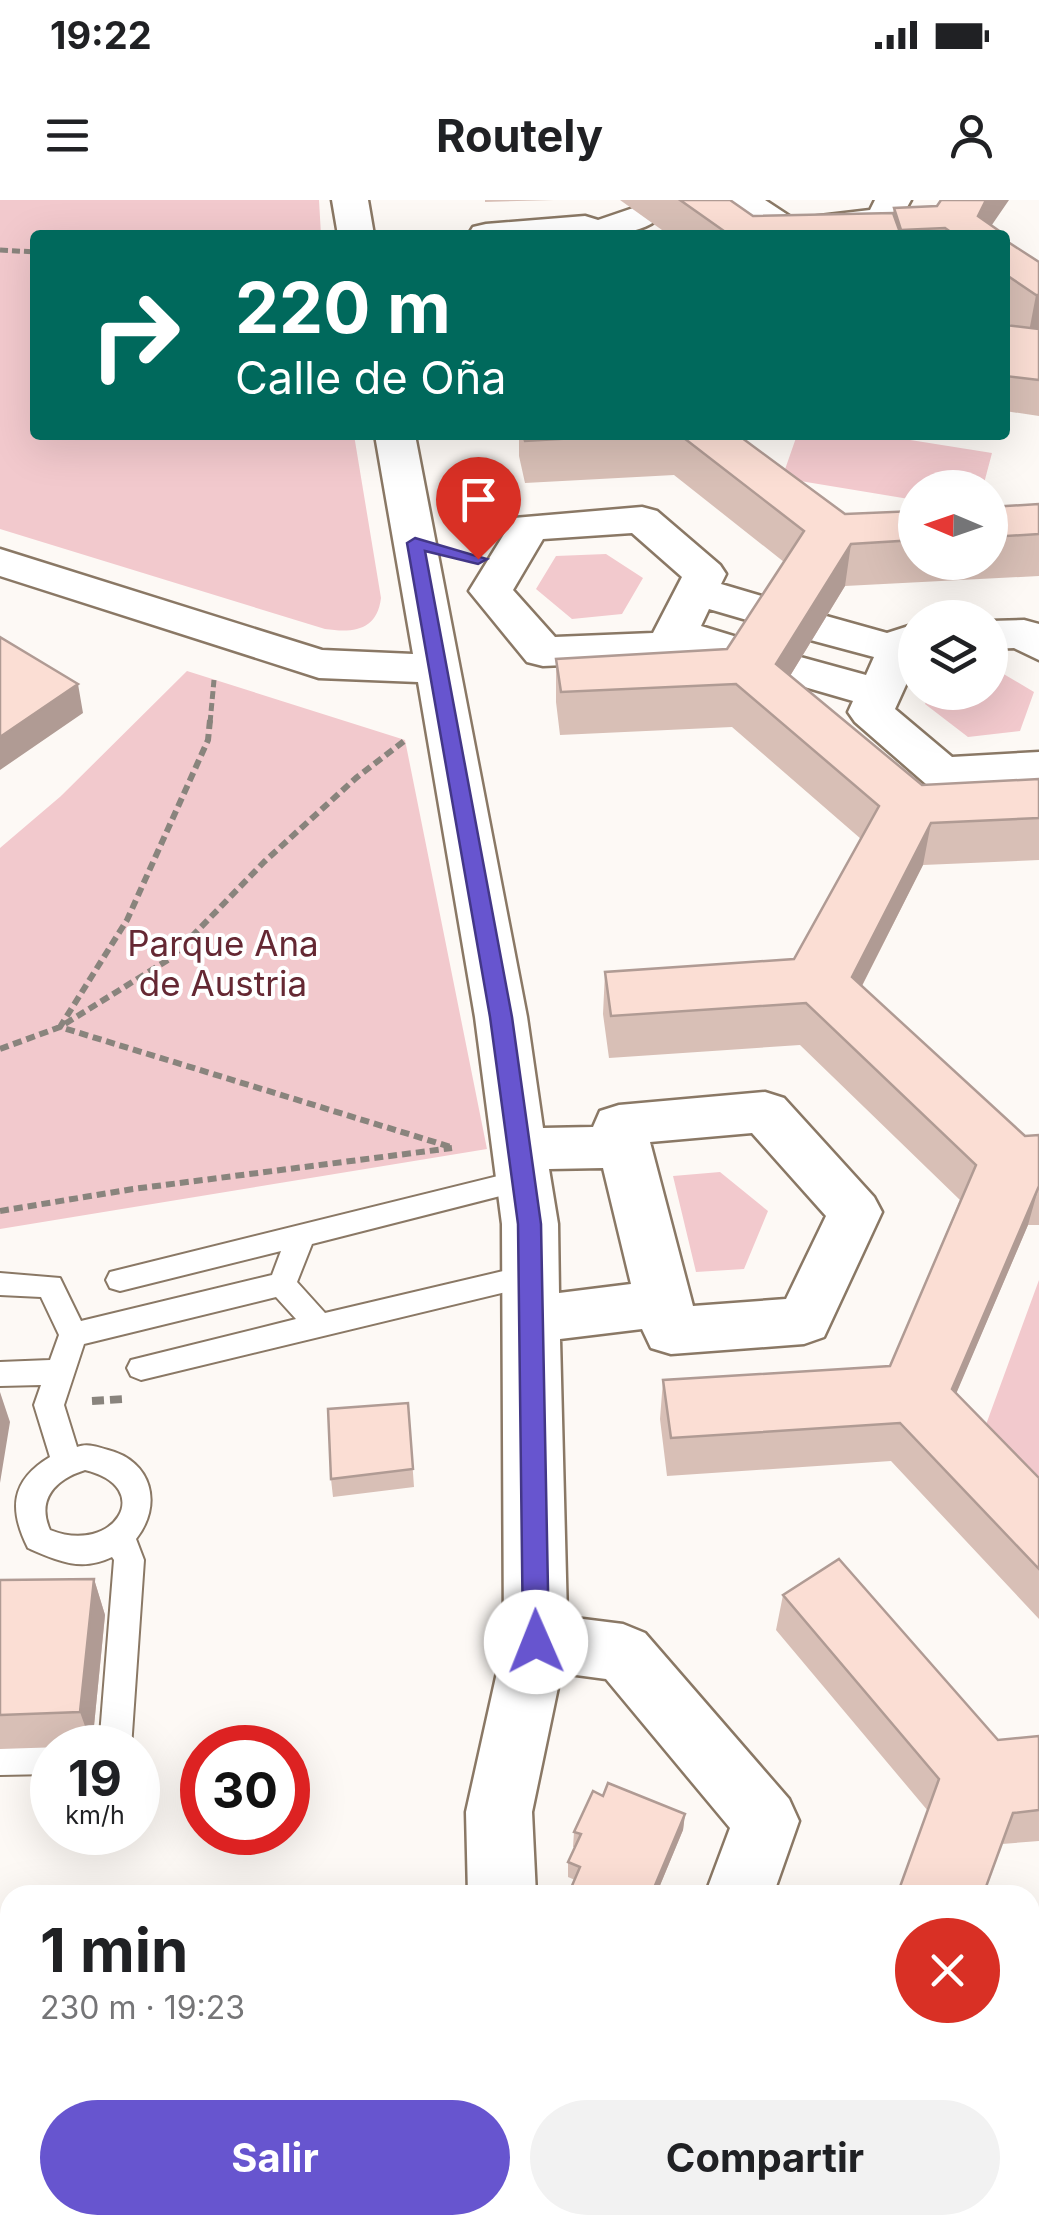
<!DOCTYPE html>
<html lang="es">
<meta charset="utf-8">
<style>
:root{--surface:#fff;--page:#f2f2f2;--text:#202124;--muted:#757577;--accent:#6755cf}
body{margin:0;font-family:Inter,sans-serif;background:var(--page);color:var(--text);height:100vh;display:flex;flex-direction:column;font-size:38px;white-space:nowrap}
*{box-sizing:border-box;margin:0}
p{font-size:32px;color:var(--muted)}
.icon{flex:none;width:55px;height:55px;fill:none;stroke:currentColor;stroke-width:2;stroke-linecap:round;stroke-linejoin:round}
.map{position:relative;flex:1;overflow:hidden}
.details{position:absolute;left:0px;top:1685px;width:1040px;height:350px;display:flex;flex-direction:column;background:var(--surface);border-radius:30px 30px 0 0;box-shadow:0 10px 40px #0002}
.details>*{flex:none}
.banner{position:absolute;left:30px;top:30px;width:980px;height:210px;border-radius:10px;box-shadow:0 10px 40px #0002;background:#00695c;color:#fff;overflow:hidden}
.needle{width:65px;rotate:272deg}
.controls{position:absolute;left:898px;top:270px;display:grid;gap:20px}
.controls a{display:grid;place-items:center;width:110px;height:110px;border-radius:50%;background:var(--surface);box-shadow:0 10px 40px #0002;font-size:50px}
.speed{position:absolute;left:30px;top:1525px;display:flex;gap:20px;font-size:50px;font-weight:700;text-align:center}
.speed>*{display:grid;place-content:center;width:130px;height:130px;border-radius:50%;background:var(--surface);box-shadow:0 10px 40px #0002;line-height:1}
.speed small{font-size:25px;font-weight:400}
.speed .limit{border:15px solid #d22;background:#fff;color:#111}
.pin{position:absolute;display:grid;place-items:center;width:85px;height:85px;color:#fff;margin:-102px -42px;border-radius:50% 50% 50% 0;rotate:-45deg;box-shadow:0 0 10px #0007}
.pin .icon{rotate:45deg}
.me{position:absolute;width:110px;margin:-55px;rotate:359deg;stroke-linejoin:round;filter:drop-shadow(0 0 8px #0008)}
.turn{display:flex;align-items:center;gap:35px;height:210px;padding:0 40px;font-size:45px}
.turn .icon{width:130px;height:130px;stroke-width:2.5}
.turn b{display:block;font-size:70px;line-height:85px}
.round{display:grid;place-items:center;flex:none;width:105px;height:105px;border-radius:52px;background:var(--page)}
.overview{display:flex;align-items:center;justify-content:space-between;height:170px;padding:0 40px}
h1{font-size:60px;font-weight:700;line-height:75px}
.button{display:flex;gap:20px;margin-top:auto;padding:20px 40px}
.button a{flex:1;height:115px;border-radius:60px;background:var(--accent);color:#fff;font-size:40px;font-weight:700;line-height:115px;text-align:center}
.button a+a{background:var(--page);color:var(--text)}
.status{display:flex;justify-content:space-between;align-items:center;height:70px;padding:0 50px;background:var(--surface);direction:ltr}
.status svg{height:28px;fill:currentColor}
header{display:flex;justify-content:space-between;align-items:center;height:130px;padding:0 40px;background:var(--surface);font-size:45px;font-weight:700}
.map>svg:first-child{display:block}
.green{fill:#f2c9cd}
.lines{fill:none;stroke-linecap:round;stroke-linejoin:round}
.service-casing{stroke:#8a7865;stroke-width:4}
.minor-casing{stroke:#8a7865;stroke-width:5}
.path-far2{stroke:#89847d;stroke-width:5;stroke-dasharray:8 4;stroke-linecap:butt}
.path-far1{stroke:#89847d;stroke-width:6;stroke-dasharray:9 5;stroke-linecap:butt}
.path{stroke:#89847d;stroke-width:8;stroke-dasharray:12 6;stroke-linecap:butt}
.service{fill:#fff;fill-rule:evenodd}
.minor{fill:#fff;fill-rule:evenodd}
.wall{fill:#d8bfb6}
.shaded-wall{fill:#b09b94}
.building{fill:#fbded4;stroke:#b09b94;stroke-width:2.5}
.route{fill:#6755cf;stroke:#433787;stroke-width:2.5}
.labels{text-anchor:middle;stroke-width:8;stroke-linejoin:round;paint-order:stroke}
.park-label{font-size:35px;fill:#652833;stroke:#fff}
</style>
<div class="status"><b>19:22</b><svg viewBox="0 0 49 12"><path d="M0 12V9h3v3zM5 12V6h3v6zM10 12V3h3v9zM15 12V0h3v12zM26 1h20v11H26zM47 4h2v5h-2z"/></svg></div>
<header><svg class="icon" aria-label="menu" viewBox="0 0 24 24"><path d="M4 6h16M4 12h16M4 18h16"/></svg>Routely<svg class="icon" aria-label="person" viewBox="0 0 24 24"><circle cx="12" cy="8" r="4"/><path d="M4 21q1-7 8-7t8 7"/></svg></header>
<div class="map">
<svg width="1039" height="2035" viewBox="0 0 1039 2035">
<rect width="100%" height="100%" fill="#fdf9f5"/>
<path class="green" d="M0,0H319L321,35H35V235H354L381,398C377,431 353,433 325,429L0,329Z
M797,235H879L992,253L983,287L915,288V300L782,278Z
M606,354L643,378L622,414L572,419L536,389L556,356Z
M990,466L1034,492L1020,531L968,537L925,504L930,493L990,492Z
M187,471L405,540L487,949L0,1029V648L61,596Z
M720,972L768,1011L744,1069L696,1072L673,976Z
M1039,1080V1286L984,1230Z"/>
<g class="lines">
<defs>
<path id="service" d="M522,970L532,974L536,981L532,988L312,1044L297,1082L325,1113L533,1064L543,1067L547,1075L543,1083L141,1180L131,1176L127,1168L131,1160L296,1119L276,1097L84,1144L64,1205L77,1247C88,1243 97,1247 108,1250C152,1261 163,1305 136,1339L144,1360L131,1548H99L114,1360L112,1357C81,1372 58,1361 28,1348C9,1310 10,1281 50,1257L34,1205L41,1185L0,1186V1162L50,1160L59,1135L41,1097L0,1095V1073L60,1078L81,1121L272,1075L281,1051L120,1091L110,1088L106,1080L110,1072ZM85,1270C157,1287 114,1356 50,1330C36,1299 56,1279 85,1270Z
M52,1544L62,1548H52V1574L0,1575V1545Z"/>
<path id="minor" d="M332,0H368L374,35H338Z
M723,0H765L794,19L870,10L875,0H911L896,27L842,35H769Z
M642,5L655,8L660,16C638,48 507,35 468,35L473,27L486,24L585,16L598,20Z
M375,235H415L527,817L543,928L593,927L600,911L619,905L765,892L784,898L874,997L882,1012L824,1137L804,1144L671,1154L651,1148L642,1129L560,1139L567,1417L623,1424L645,1433L789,1599L799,1621L773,1695H705L730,1628L606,1479L561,1473L532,1612L536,1695H468L466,1612L504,1441L502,1024L475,817L418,482L319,478L0,376V349L322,450L413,454ZM752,933L826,1016L786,1099L693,1106L650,942ZM603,968L631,1084L559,1093L558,1024L549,969Z
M642,307L657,311L720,365L726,374L721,384L789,404L796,414L789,424L774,428L709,409L701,426L763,445L769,455L763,465L747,469L688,451L669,460L543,466L527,462L469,391L514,318ZM632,333L682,377L653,433L555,437L513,390L543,339Z
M819,414L887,433L915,424V465L895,509L952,557L1039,552V582L942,589L926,584L855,522L848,512L853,501L777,479L771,469L777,459L793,455L866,475L874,457L803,438L797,428L803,418Z
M1024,420L1039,424V460L1014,448L990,449V421Z
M492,2025H566L569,2035H495Z"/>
</defs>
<use href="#service" class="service-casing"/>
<use href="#minor" class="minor-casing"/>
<path class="path-far2" d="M0,50L35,52
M210,523L214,480"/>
<path class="path-far1" d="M210,520L208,540L127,720L60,827L454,948
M0,849L60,827L171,758L264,662L356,578L404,541
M0,1011L133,989L452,948"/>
<path class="path" d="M92,1201L124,1199
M0,1782L10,1784"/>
<use href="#service" class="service"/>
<use href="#minor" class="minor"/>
</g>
<path class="wall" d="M485,0H554L485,2Z
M620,0H730L753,16L893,13L894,8L991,26L1005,35H669Z
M1005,40L1039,62V216L1005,211V125L1013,126L1005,121Z
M519,235H738L845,314L915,311V362H990V307L1039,304V376L845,386L790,476L922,585L1039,579V660L923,665L862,786L1025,936L1039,935V1025H1028L956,1193L1039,1278V1419L891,1261L667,1276L660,1219L663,1180L890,1166L960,1000L800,845L609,858L603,814L605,772L794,759L861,639L732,527L560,535L556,502V459L727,449L784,362L674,275L525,283L519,256Z
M408,1203L414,1287L333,1297L331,1279Z
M94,1379L105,1415L92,1546L0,1549V1380Z
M783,1395L998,1540L1039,1536V1641L1002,1644L928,1611L776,1430Z
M603,1596L685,1614L683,1630L656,1695H568L575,1680L568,1677V1662L575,1647H573L574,1632Z
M855,2025H990L997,2035H862Z"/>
<path class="shaded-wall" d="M986,0H1009L985,35L978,16Z
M1036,95H1039V133L1028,137Z
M851,344L845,386L771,507L776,464Z
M78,484L83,513L0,570V537Z
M931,623L923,665L845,819L852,777Z
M1039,986L1028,1025L942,1227L952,1189Z
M0,1192L10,1222L0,1283Z
M94,1379L105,1415L92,1546L80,1512Z
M685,1614L683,1630L656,1695H651Z"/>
<path class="building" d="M680,0H730L753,16L893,13L901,35H721L724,31Z
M941,0H986L978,16L1005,35H955L945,28L901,30L894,8L937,6Z
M1005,40L1039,62V95H1036L1005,74Z
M1005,125L1039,129V180L1005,176Z
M523,235H629L525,241Z
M680,235H738L845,314L915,311V340L851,344L776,464L922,585L1039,579V618L931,623L852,777L1025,936L1039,935V986L952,1189L1039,1278V1369L900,1223L671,1238L663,1180L890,1166L976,965L806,803L611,816L605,772L794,759L879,606L736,484L561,492L556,459L727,449L804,331Z
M1039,304V334L990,337V307Z
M0,437L78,484L0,537Z
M408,1203L413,1269L331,1279L328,1209Z
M839,1359L998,1540L1039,1536V1610L1013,1613L983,1695H897L939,1579L783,1395Z
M94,1379L80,1512L0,1515V1380Z
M608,1583L685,1614L651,1695H568L580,1667L568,1662L581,1634L574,1632L593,1591L603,1596Z
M883,2025H990L997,2035H890Z"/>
<path class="route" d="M415,338L487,359L478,364L425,351L512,817L541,1024L549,1442L545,1450L536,1453L527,1450L523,1442L518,1024L490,817L407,343Z"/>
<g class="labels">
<g class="park-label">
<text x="223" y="756">Parque Ana<tspan x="223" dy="40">de Austria</tspan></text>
</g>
</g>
</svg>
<div class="controls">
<a><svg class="needle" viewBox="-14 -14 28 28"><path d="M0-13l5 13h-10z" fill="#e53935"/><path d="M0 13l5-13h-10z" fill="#757577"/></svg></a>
<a><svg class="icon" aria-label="layers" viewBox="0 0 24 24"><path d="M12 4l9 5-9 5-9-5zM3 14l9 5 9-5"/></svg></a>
</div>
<div class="speed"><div>19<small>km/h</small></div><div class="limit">30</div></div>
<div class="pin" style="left:478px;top:359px;background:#d93025"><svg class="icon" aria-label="arrive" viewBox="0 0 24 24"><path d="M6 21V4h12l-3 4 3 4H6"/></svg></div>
<svg class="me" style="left:536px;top:1442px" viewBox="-20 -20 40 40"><circle r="19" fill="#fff"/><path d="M0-13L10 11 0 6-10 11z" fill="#6755cf"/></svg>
<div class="banner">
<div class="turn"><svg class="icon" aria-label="right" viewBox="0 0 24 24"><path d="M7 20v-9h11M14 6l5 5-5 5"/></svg><div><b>220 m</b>Calle de Oña</div></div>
</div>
<section class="details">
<div class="overview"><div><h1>1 min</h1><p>230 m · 19:23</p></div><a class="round" style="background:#d93025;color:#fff"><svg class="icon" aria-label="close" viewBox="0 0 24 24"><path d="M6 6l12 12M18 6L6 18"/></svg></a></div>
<div class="button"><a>Salir</a><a>Compartir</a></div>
</section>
</div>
